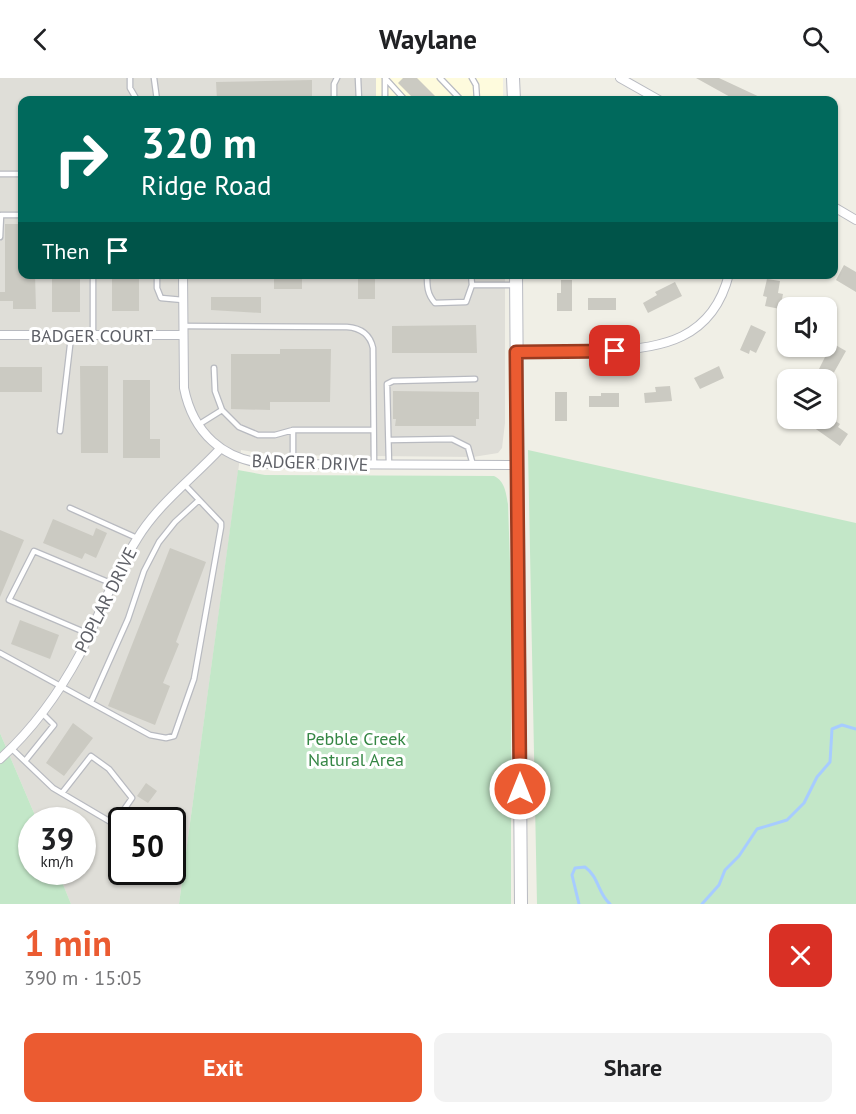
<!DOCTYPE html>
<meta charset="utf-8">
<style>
:root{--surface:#fff;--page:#f2f2f2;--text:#202124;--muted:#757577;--accent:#eb5b31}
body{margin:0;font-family:"PT Sans",sans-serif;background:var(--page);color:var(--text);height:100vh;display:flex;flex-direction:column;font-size:22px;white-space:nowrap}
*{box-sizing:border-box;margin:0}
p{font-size:20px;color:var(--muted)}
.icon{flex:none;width:33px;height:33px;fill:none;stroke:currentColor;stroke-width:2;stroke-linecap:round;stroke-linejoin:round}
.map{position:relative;height:826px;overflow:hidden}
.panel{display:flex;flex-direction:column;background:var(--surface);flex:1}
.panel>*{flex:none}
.guide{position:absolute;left:18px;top:18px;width:820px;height:183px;border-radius:12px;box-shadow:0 2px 4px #0004;background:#00695c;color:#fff;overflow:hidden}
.controls{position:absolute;left:777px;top:219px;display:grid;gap:12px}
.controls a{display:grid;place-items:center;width:60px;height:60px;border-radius:12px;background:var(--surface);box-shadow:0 2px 4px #0004;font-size:30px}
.speed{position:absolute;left:18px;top:729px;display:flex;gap:12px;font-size:30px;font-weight:700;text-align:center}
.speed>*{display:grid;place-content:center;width:78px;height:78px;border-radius:50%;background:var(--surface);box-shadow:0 2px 4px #0004;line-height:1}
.speed small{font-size:15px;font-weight:400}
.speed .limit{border:3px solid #111;border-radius:9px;background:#fff;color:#111}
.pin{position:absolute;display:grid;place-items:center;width:51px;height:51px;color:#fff;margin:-26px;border-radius:12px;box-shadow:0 3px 9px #0006}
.me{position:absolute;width:66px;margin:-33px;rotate:0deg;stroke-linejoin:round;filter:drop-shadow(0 0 4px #0008)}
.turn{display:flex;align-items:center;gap:21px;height:126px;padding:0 24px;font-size:27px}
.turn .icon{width:78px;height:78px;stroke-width:2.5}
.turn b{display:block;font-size:42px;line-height:51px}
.then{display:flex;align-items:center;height:57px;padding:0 24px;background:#0003;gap:12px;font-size:22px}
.round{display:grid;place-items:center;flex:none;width:63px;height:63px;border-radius:12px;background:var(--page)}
.summary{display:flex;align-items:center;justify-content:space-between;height:102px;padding:0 24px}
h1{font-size:36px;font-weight:600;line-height:45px;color:var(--accent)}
.cta{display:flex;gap:12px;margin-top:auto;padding:12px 24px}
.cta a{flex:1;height:69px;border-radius:12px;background:var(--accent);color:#fff;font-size:24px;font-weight:600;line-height:69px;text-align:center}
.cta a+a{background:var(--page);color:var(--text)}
header{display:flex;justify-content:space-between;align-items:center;height:78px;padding:0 24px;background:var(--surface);font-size:27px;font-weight:600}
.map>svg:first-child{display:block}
.commercial{fill:#fefbdd}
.industrial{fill:#dfded8;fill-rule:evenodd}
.green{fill:#c3e7c8}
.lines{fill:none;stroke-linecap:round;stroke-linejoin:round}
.stream{stroke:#a7ccff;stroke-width:3}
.building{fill:#cbcac2}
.service-casing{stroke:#b8bac0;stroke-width:7}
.minor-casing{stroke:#b8bac0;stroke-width:10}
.secondary-casing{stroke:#b9bbc2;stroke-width:14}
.service{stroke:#fff;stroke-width:4.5}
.minor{stroke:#fff;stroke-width:8}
.secondary{stroke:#fff;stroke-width:12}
.route-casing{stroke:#993b20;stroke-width:15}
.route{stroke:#eb5b31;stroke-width:10}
.labels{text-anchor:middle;stroke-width:6;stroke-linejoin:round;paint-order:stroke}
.street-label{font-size:18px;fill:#5e6067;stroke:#fff}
.park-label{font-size:18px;fill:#358644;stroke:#fff}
</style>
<header><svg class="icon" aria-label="back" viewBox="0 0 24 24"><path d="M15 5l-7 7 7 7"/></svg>Waylane<svg class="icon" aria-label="search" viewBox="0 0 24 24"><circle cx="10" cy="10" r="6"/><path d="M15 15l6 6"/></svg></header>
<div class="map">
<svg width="856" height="826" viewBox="0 0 856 826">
<rect width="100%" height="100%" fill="#f0efe6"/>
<path class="commercial" d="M376,0H503V22H376Z"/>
<path class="industrial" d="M0,0H376V22H22V196L505,197V345L502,370L498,375L473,379L276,377L241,372L179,826H71L58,794H82V742H37L0,655ZM122,742H172V794H122Z"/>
<path class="green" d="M528,372L856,445V826H537Z
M238,392L265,397L494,398C505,403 506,415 508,426L511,514V826H179Z
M0,655L37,742H32V794H58L71,826H0Z"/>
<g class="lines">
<path class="stream" d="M579,826L572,797L575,790L585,789C599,799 598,816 610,826
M702,826L719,807L725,792L739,778L757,751L787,742L804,725L817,699L830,684L832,651L842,647L856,651"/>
</g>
<path class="building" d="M403,0H417L439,22H415L398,5Z
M696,0H719L766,22H731L732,20Z
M312,2V22H217L216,4Z
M5,146H22V196H35L36,231H13V223H0V214H5Z
M844,187L856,194V214L836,202Z
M52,196H80V234H52Z
M112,196H139V233H112Z
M274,196H302V211H274Z
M358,196H375V221H358Z
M767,201L780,203L778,215L783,216L780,231L765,228L767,219L763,218Z
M561,202H572V233H557V215H561Z
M675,204L682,218L648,235L643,225L657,217L655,214Z
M211,219H261V235L211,232Z
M588,220H616V232H588Z
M476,247L477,275H392V248Z
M751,247L766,254L756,275L750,272L749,276L740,272Z
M832,265L846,273L832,298L819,291Z
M280,271H331L330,324H270V332L231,331V276H280Z
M80,288H108V375H81Z
M719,288L724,300L700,311L694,300Z
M0,289H42V314H0Z
M123,302H150V361H160V380H123Z
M670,308L672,323L645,325L644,315L656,314L655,309Z
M393,313L479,314V341H476V348H395L396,341H393Z
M555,314H567V343H555Z
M601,315H619V329H589V318H601Z
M826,337L840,346L838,349L848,356L840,368L813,349L819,340H826Z
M53,441L93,458L96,450L107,455L96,480L85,475L82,481L43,465Z
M0,452L24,462L0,519Z
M170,470L206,484L176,564L179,566L163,605L170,608L155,647L108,628Z
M20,542L59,557L50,581L11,566Z
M73,645L93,660L64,698L46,685Z
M146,705L157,713L148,725L137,718Z"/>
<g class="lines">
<defs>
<path id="service" d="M130,0V10L137,22
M154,0L157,22
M358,0L359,22
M385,0L405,22
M385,0V22
M440,0L461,22
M472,0L476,7L477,22
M334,22V6L337,0
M0,96H22
M0,159L1,137H22
M93,196V259
M157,196V210L161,220L183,222
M427,196C427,208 427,216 435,225L466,224L472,207L471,196
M472,207H516
M183,248L347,249C361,250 370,256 373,270L374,387
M214,290L215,313L222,332
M198,347L222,332L239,349L258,357H275L293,352H373
M60,353L71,259
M389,362L452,361L468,369L473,387
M293,386V352
M389,387L387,306L393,303L475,301
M70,430L137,460
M89,556L9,522L34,473L113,506
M0,575L150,657L166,660L174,658L194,601L221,449V445L185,407
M91,624L128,541L144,493L159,464L175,444L199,422
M11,670L53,710L114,746L132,720L109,691L91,678L62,715
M25,683L54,647L42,635"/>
<path id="minor" d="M620,0L659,22
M834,129L856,142
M183,196L184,310C193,355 223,382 268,386L517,387
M0,257H183
M516,274C545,274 575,274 604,273C662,271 713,261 729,196
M0,681C33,651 59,615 80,576C99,538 114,497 137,461C158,426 192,401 220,371"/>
<path id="secondary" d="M513,0L514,22
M516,196L521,826"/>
</defs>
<use href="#service" class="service-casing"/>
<use href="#minor" class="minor-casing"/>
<use href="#secondary" class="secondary-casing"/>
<use href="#service" class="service"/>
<use href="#minor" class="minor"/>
<use href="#secondary" class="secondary"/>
</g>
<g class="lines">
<defs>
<path id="route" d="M520,711L516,274L615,273"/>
</defs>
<use href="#route" class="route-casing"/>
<use href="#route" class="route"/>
</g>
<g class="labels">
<g class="street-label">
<text x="92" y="264">BADGER COURT</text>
<text transform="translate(310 385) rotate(2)" y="6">BADGER DRIVE</text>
<text transform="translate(106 522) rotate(-63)" y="6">POPLAR DRIVE</text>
</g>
<g class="park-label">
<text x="356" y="667">Pebble Creek<tspan x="356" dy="21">Natural Area</tspan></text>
</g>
</g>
</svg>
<div class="controls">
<a><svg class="icon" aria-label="sound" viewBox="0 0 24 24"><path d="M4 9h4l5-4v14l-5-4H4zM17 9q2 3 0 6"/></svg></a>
<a><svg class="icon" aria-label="layers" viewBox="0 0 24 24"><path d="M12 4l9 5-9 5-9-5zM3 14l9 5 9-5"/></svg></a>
</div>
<div class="speed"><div>39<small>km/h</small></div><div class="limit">50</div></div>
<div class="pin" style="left:615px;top:273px;background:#d93025"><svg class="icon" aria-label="arrive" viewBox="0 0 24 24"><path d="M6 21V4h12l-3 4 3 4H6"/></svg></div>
<svg class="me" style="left:520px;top:711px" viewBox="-20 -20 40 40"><circle r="17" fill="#eb5b31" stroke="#fff" stroke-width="3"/><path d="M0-11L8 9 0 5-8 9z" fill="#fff"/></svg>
<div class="guide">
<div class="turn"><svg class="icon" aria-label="right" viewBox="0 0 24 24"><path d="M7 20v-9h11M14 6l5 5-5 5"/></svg><div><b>320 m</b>Ridge Road</div></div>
<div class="then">Then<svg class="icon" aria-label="arrive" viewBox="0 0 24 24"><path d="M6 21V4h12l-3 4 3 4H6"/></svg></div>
</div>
</div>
<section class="panel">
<div class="summary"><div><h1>1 min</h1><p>390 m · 15:05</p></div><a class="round" style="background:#d93025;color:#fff"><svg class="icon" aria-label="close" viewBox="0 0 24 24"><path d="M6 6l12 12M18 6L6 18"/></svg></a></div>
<div class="cta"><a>Exit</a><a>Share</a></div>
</section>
